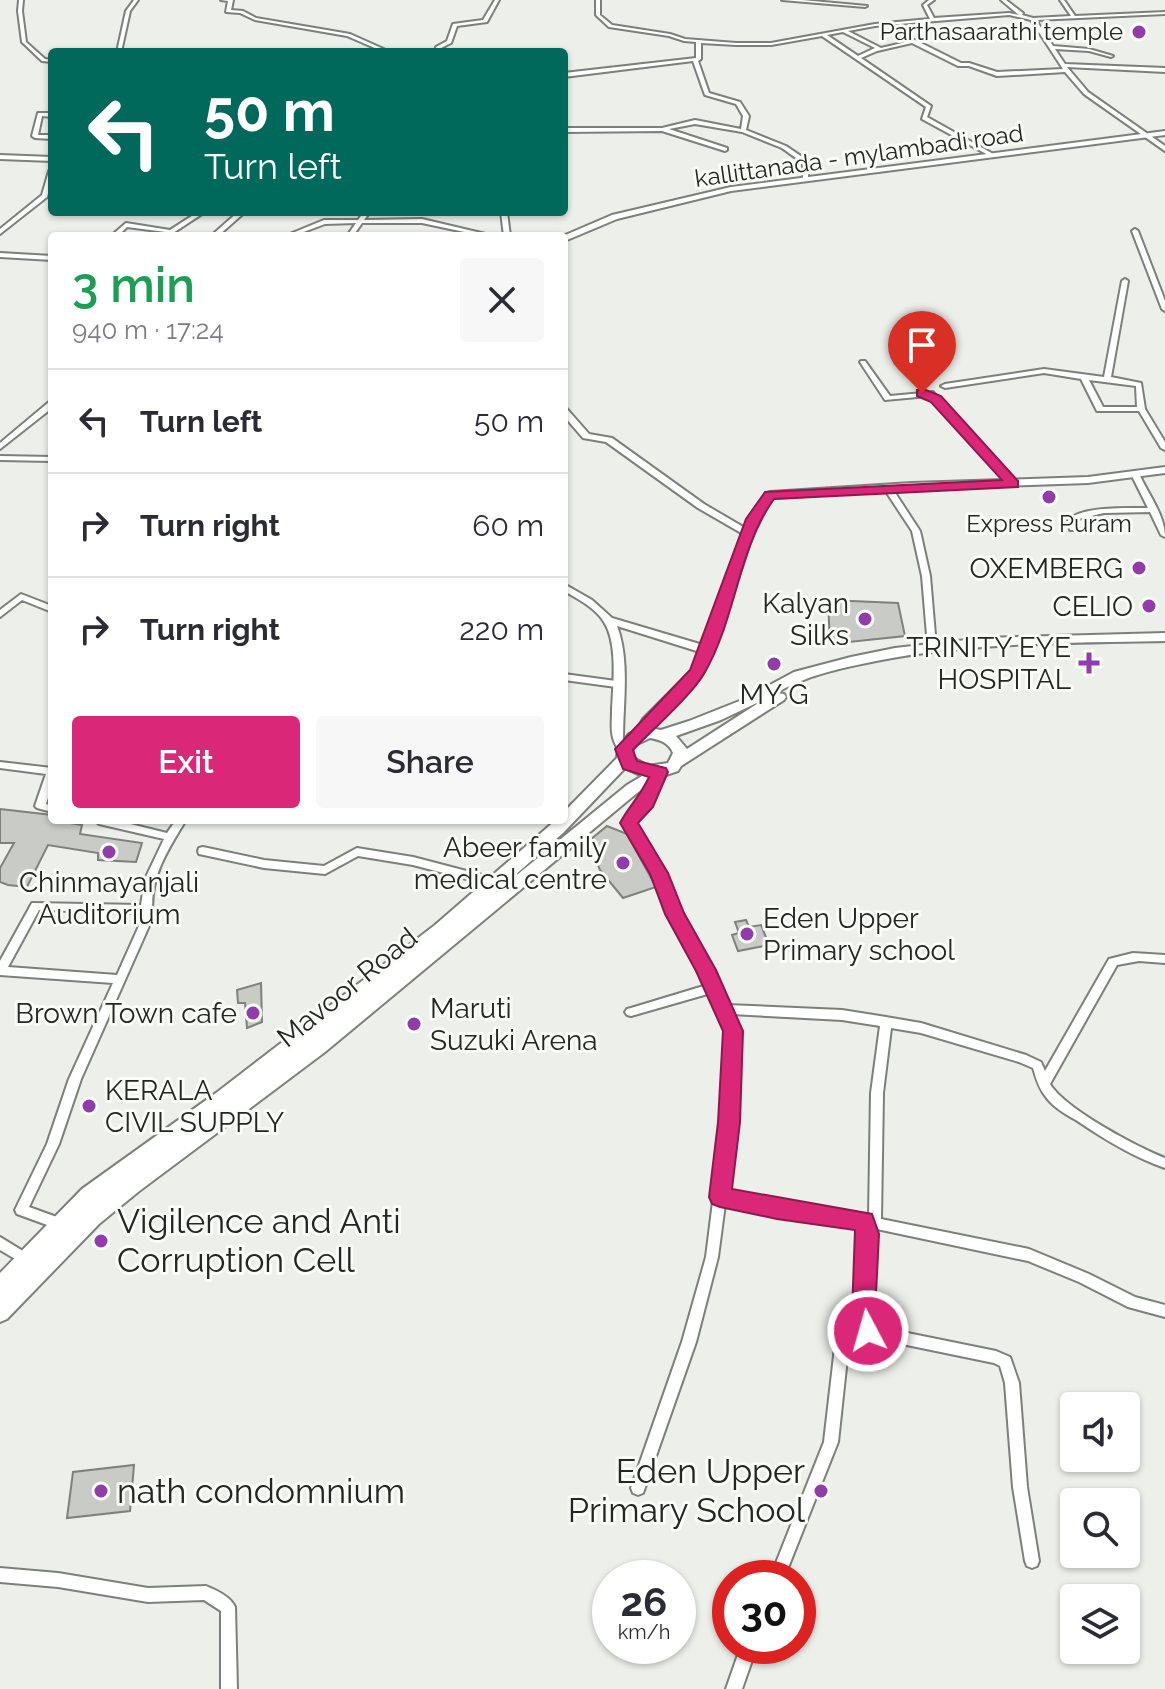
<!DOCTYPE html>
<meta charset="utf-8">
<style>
:root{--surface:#fff;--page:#f7f7f7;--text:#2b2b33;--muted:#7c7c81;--line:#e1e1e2;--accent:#db2777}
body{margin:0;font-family:Raleway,sans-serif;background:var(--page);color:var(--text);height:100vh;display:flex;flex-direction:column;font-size:30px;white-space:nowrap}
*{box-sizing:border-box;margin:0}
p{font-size:26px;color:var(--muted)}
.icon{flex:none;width:44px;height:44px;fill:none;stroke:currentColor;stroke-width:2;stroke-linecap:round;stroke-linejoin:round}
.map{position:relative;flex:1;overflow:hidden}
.details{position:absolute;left:48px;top:232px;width:520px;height:592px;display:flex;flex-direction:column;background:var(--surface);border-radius:8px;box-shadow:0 2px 6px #0004}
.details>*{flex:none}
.top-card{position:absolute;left:48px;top:48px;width:520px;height:168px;border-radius:8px;box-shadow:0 2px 6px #0004;background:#00695c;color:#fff;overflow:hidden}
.controls{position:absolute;left:1060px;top:1392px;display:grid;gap:16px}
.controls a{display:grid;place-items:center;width:80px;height:80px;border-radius:8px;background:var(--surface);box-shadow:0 2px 6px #0004;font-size:40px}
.speed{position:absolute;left:592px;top:1560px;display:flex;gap:16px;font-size:40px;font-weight:700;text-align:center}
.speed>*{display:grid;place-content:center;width:104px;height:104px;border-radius:50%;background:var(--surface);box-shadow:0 2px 6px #0004;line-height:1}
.speed small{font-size:20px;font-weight:400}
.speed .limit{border:12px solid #d22;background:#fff;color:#111}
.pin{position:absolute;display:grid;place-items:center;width:68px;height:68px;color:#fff;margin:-82px -34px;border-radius:50% 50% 50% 0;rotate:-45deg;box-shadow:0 0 8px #0007}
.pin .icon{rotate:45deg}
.me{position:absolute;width:88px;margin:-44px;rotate:354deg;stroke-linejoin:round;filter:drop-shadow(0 0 6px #0008)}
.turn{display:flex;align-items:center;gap:28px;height:168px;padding:0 24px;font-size:36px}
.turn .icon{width:104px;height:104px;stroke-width:2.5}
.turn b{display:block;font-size:56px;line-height:68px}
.round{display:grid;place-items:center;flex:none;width:84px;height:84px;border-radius:8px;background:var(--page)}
.overview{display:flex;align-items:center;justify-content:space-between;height:136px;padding:0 24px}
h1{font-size:48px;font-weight:600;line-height:60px;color:#1e9e55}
.primary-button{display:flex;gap:16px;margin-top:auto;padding:16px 24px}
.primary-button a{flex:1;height:92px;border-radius:8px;background:var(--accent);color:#fff;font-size:32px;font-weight:600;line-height:92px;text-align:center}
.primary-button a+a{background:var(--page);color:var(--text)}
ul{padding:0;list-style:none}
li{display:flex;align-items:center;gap:24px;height:104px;padding:0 24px;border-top:2px solid var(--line)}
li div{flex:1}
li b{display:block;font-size:30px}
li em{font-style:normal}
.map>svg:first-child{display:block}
.building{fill:#c8cbc6;stroke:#7f817c;stroke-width:2}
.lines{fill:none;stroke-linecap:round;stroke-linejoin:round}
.minor-casing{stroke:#7c7f7a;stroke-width:4}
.tertiary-casing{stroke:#7c7f7a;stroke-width:4}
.primary-casing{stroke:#7c7f7a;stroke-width:4}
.minor{fill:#fff;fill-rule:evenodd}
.tertiary{fill:#fff;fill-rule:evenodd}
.primary{fill:#fff;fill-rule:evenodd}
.route{fill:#db2777;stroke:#8e194d;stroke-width:2}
.poi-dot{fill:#913caa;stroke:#fafcf7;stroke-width:3}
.labels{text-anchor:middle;stroke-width:6;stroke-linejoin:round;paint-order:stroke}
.far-poi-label{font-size:24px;fill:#242524;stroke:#fafcf7;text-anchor:end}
.far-street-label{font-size:24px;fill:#242524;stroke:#fafcf7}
.poi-label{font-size:28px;fill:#242524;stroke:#fafcf7;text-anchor:end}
.street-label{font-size:28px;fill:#242524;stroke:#fafcf7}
.near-poi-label{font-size:34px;fill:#242524;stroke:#fafcf7;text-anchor:start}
</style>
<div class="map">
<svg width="1165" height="1689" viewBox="0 0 1165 1689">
<rect width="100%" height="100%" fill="#ecefea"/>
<path class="building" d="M828,600L898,603L905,636L830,644Z
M0,809L52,815V820L82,825L80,834L142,843L136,862L98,860V853L48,845L27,887L8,885L0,882V868L14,843H0Z
M607,826L627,834L656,887L623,898L600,870L594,856L598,851L585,844Z
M746,920L749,927L761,925L769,945L738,951L732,935L739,933L735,922Z
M261,983L262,1022L247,1028L245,1003H238L237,990Z
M134,1465L130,1511L67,1518L73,1472Z"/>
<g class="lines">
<defs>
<path id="minor" d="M19,0H23L22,11L26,42L45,59L52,60V62L42,61L22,42L18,11Z
M134,0H138L130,11L121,52H117L126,11Z
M221,0H233L231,10L243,11L256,18L350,34L388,51L384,52L347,36L255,20L240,13L226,12L228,1Z
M495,0H499L487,22L457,26L451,43L441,48L444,52H439L436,49V47L447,41L453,24L483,20Z
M596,0H600V15L612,25L670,34L685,39L736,43H771L875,24L930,19L923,5L929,0H934L927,5L934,18L1009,13L1019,15L1001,0H1006L1023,13L1022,15L1033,18L1071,16L1060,0H1064L1075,16L1165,12V14L1036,20L1053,46L1089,49L1113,56L1111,57L1089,51L1055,49L1065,64L1165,68V72L1067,67L1088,92L1165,146V151L1084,94L1065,72L997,76L969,66H958L912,43L877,51L861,58L931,106L927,117L995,155L990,156L922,119L926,107L822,36L771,45H736L701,43V59L698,61L709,93L740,102L749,116L746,130L786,146L808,161V181L803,180V163L782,148L742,132L695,124L669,129L727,148V150L725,151L662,131L564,132V128H662L695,120L741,129L743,116L736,104L705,95L693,61L564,77V73L696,58V42L684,41L669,36L609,27L596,15ZM1009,15L1031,20L1063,69L997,72L969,63H961L915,40L881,48L848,31L875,26ZM843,32L875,48L858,56L827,35Z
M782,0H802L867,6L865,7Z
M38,113H52V117L42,116L38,135H52V139L35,138L32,136Z
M0,155L52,157V161L0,159Z
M52,169V181L47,197L0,234V229L42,195L49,171Z
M198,212H205L173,233L127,227L118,236H111L126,223L170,230Z
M238,212H245L218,236H211Z
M364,212H370L364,220L422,219L494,236H483L422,223H362L353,236H347L356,223L325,224L293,236H285L324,220H358Z
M501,212H507L510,236H504Z
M1135,229L1138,231L1165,301V311L1162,309L1132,231Z
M1125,279L1128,281L1111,377L1141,383L1145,409L1165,442V450L1161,448L1139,411H1097L1081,379L1044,373L945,388L941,386L945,384L1044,369L1104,377L1122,281ZM1089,380L1136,386L1137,407H1103Z
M861,361H865L890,396L933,392L1016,482V486H1010L928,396L885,400L860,362Z
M49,402H52V408L0,449V443Z
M0,456L52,457V461L0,460Z
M1133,474H1139L1140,476C1149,495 1165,516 1165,537L1161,535L1150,512L1104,513L1078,519L1076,520L1077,528L1073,530H1070L1068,520C1082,506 1128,508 1148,508L1132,476Z
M884,485H890L920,531L930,576L936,647L935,649H929L928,647L922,576L912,531L883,487Z
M21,594L52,606V612L22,600L0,617V610Z
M564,674L616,681L620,684L616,687L564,680Z
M0,762L52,768V785L46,804L52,806V812L37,808L35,806L46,774L0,768Z
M660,769L665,772L657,790L634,823L664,873L680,914L711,970L727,1005L842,1010L886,1017L921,1023L1026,1055L1041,1062L1045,1071L1109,959L1133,953L1165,955V963L1139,961L1117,965L1050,1084C1065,1109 1137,1147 1165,1158V1168C1133,1157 1104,1139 1076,1120C1065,1114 1053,1107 1046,1097C1039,1089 1036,1078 1033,1068L1019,1062L921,1033L891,1028L883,1093L881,1219L1029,1249L1089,1274L1135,1297L1165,1305V1317L1128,1307L1079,1282L1028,1261L872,1228L873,1234L870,1314L873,1326L996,1351L1010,1357L1019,1383L1027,1487L1039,1561L1037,1566L1032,1568L1027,1566L1025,1561L1013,1487L1005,1383L1000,1366L994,1363L868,1337L854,1342L848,1349L838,1442L784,1578H770L824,1442L835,1347L845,1333L860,1327L856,1314L861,1234L859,1226L777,1215L725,1204L718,1257L696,1342L643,1493L638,1495L633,1493L631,1488L682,1342L706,1257L723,1122L727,1031L711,993L631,1016L627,1015L625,1012L627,1009L631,1008L707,985L670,914L654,874L624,823L649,786L657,770ZM731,1014L842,1020L880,1026L871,1093L869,1216L777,1203L726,1193L735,1122L739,1031Z
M94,820H114L167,833L176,820H186C167,851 148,880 153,917L81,1079L59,1144L29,1207L65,1220L67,1224L65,1228L61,1230L17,1214L15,1210L47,1144L69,1079L113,983L0,975V961L32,903L141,905L145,879L164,839L99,824ZM39,910L142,913L143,917L117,975L8,967Z
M203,847L264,860L324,866L357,848L413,857L497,879L501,880L502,883L501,886L497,887L413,865L358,856L325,874L264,868L199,854L198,851L199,848Z
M0,1237L31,1256L33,1260L31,1264L27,1266L0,1250Z
M0,1568L58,1573L148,1588L206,1586C216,1590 231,1597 235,1607L237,1689H221V1611L204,1600L148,1602L58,1587L0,1582Z
M741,1646H757L742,1689H726Z"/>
<path id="tertiary" d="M1165,131V135L731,191L617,219L567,240H564L563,236L612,215L731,187Z
M0,253L52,256V260L0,257Z
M564,408L567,409L589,434L612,438L704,504L745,528L748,519L767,493L770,492L912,483L1088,477L1165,467V473L1088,483L912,489L773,498L758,519L728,608L702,672L651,724L644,738L640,739L634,735L643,719L692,670L700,652L617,626C630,660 623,703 623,739L630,749L624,753L620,752C609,736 612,728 612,710C613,685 618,643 604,622C596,608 578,599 564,591V584L592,600L612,618L703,645L718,608L743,534L698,508L606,442L583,438L564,416Z"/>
<path id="primary" d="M1165,633V641C1069,643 971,642 876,661C841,668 807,675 776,693L784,694L786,697L784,700L681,766L678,771L666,775L637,793L325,1052L138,1192L99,1224L7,1319L0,1322V1273L82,1189L216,1093L435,925L556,820H564V812L617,758L618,748L629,734L650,728L661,730L689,721L742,700L794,672L851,657L895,648L984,638ZM763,700L687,749L676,736L721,720ZM650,738C661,740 669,743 673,753L668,763L648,766L632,757L633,746ZM625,768L642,776L627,785L491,896L563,833Z"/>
</defs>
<use href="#minor" class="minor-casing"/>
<use href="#tertiary" class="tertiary-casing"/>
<use href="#primary" class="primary-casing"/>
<use href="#minor" class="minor"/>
<use href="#tertiary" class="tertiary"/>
<use href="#primary" class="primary"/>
</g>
<path class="route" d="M917,390H926L941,396L1018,481V487L774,499C738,549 736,618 705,672C694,693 651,731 633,750L637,761L666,768L668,772L653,807L638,823L668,873L684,913L716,970L743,1031L740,1122L732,1189L872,1214L879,1234L875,1314L880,1331L876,1339L868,1342L859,1339L852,1314L855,1230L777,1219L720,1207L712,1204L709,1197L718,1122L723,1031L696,971L665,914L650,874L620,823C629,806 641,795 649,777L623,769L615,749L690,670L746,519L765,492L1002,480L931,402L917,396Z"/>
<g class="poi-dot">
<circle cx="1139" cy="32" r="8"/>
<circle cx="1049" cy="497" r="8"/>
<circle cx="1139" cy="568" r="8"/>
<circle cx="1149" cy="606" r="8"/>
<circle cx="865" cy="619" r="8"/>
<path d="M1085 651h8v8h8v8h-8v8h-8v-8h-8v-8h8z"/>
<circle cx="774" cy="664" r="8"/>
<circle cx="109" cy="852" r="8"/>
<circle cx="623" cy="863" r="8"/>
<circle cx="747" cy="934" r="8"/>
<circle cx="253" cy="1013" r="8"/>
<circle cx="414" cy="1024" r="8"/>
<circle cx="89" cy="1106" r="8"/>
<circle cx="101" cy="1241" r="8"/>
<circle cx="101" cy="1491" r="8"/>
<circle cx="821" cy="1491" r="8"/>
</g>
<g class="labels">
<g class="far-poi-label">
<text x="1123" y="40">Parthasaarathi temple</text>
<text x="1049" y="532" text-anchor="middle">Express Puram</text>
</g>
<g class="far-street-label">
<text transform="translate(859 156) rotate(-8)" y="8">kallittanada - mylambadi road</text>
</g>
<g class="poi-label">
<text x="1123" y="578">OXEMBERG</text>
<text x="849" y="613">Kalyan<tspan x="849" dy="32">Silks</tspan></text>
<text x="1133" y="616">CELIO</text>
<text x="1071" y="657">TRINITY EYE<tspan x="1071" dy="32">HOSPITAL</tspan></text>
<text x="774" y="704" text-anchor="middle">MY G</text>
<text x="607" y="857">Abeer family<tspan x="607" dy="32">medical centre</tspan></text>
<text x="109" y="892" text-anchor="middle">Chinmayanjali<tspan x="109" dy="32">Auditorium</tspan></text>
<text x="763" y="928" text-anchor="start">Eden Upper<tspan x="763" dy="32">Primary school</tspan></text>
<text x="430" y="1018" text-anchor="start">Maruti<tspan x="430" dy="32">Suzuki Arena</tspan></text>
<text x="237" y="1023">Brown Town cafe</text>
<text x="105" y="1100" text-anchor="start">KERALA<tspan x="105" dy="32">CIVIL SUPPLY</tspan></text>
</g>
<g class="street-label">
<text transform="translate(347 987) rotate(-39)" y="10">Mavoor Road</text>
</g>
<g class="near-poi-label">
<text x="117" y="1233">Vigilence and Anti<tspan x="117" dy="39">Corruption Cell</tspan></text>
<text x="805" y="1483" text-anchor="end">Eden Upper<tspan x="805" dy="39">Primary School</tspan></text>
<text x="117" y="1503">nath condomnium</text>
</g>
</g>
</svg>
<div class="controls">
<a><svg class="icon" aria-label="sound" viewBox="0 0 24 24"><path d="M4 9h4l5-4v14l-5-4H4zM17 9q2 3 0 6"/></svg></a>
<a><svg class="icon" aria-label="search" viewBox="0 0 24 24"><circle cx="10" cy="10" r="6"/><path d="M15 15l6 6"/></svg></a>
<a><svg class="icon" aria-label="layers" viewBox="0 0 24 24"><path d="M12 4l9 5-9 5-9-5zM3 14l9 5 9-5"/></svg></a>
</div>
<div class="speed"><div>26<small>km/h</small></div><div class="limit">30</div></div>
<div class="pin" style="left:922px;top:393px;background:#d93025"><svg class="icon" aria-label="arrive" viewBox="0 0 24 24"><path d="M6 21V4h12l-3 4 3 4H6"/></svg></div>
<svg class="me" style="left:868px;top:1331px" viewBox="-20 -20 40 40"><circle r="17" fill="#db2777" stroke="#fff" stroke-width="3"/><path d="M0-11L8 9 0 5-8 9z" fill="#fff"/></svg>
<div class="top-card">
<div class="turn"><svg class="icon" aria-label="left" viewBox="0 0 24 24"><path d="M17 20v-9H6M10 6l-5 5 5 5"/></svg><div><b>50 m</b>Turn left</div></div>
</div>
<section class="details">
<div class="overview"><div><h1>3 min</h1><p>940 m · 17:24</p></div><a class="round"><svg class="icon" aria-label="close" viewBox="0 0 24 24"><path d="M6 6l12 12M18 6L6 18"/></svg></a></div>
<ul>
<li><svg class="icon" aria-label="left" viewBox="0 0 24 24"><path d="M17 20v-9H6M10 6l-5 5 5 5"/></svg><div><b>Turn left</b></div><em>50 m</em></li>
<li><svg class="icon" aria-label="right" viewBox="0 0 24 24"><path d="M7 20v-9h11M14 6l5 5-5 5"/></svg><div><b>Turn right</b></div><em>60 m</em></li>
<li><svg class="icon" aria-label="right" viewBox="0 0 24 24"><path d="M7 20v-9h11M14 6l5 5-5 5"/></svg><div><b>Turn right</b></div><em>220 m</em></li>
</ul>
<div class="primary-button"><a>Exit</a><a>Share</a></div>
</section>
</div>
